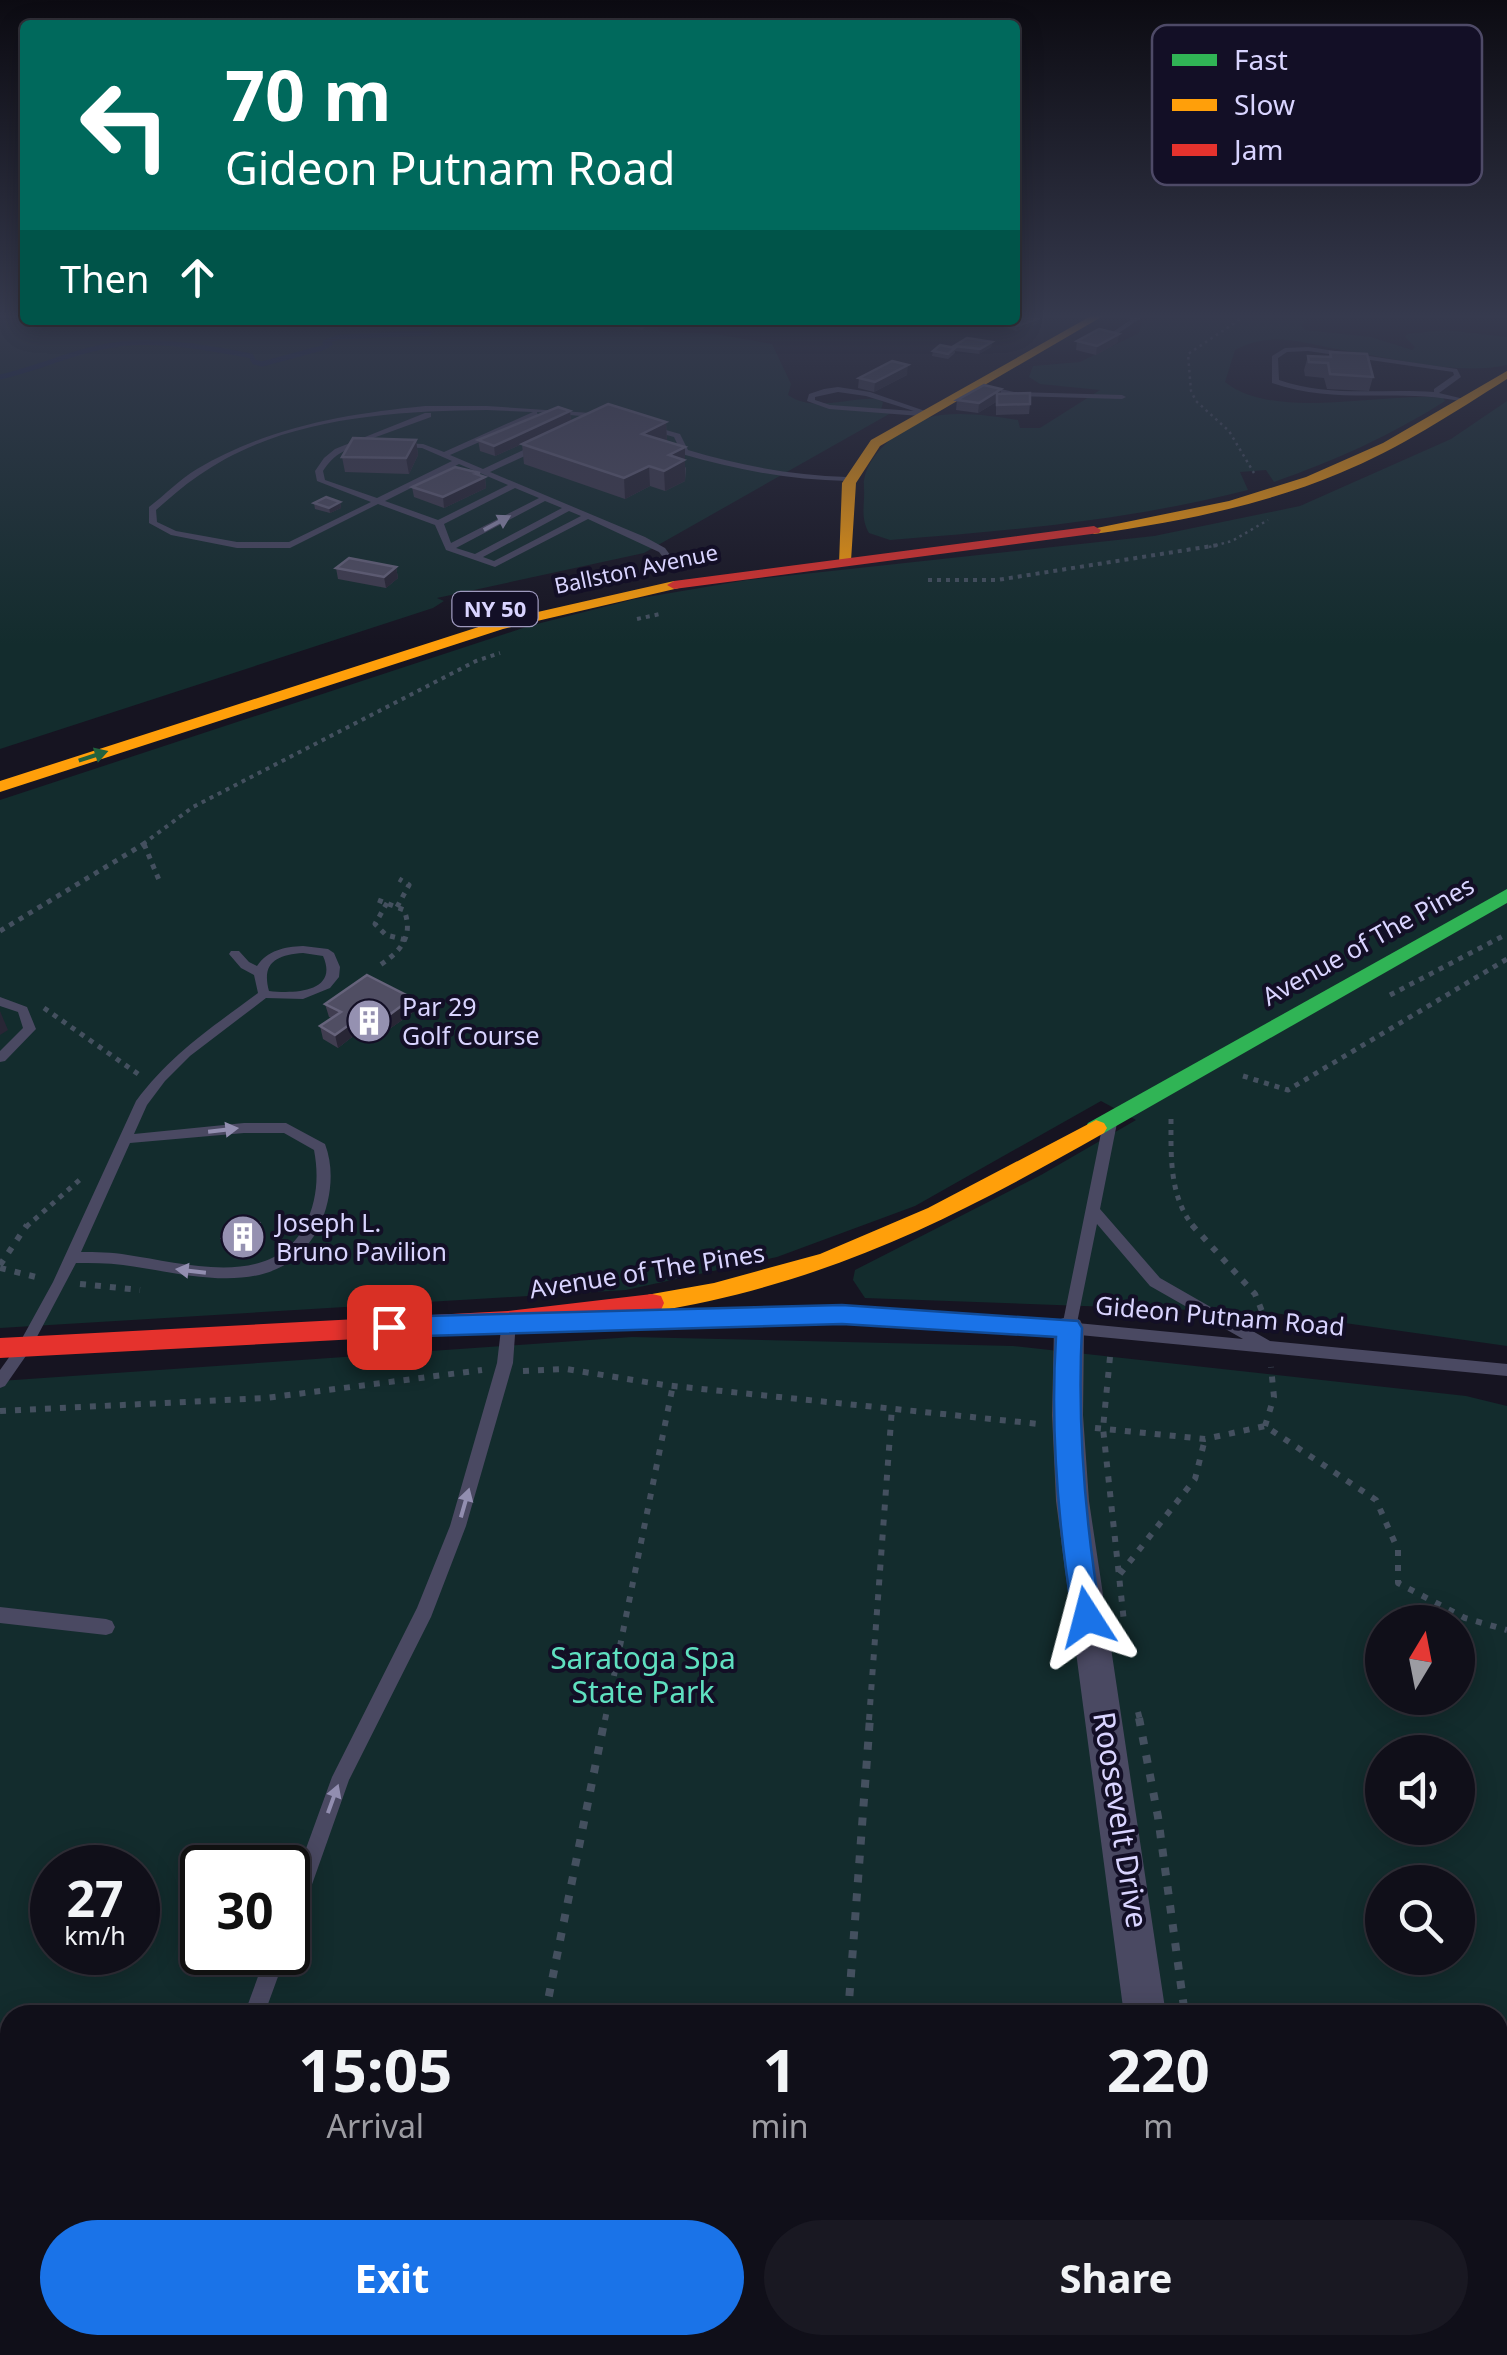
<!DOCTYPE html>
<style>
:root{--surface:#100f19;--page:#191822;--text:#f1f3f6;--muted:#9c9ca2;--line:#302f38;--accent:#1a73e8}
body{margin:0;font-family:"Noto Sans",sans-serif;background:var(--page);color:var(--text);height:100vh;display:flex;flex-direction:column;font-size:38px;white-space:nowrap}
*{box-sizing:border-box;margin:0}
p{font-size:32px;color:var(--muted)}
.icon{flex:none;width:55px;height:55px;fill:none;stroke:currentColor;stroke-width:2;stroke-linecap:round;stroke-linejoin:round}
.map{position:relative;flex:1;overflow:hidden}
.sheet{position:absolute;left:0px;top:2005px;width:1508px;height:350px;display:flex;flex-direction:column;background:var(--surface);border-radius:30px 30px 0 0;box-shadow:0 5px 25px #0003,0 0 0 2px var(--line)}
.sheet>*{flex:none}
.guide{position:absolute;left:20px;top:20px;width:1000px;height:305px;border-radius:10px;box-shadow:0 5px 25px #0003,0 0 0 2px var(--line);background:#00695c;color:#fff;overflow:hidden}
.needle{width:65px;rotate:10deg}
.controls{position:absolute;left:1365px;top:1605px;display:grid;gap:20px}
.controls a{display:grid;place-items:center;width:110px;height:110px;border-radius:50%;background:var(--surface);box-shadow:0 5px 25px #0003,0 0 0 2px var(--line);font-size:50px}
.speed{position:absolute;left:30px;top:1845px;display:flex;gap:20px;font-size:50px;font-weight:700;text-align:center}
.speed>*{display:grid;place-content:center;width:130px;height:130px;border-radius:50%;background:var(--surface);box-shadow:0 5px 25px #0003,0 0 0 2px var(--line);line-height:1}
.speed small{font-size:25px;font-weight:400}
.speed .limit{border:5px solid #111;border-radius:15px;background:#fff;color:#111}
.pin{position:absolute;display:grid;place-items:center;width:85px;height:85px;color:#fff;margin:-42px;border-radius:20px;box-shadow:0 5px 15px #0006}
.me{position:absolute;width:110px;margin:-55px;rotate:351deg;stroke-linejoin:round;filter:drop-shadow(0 0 8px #0008)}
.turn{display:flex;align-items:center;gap:35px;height:210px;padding:0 40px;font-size:45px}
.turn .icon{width:130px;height:130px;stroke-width:2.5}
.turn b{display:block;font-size:70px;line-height:85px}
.then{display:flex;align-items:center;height:95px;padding:0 40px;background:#0003;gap:20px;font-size:38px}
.eta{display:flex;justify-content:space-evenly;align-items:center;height:170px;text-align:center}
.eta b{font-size:60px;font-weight:700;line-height:70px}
.button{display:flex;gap:20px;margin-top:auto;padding:20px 40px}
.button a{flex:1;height:115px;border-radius:60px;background:var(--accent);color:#fff;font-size:40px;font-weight:700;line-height:115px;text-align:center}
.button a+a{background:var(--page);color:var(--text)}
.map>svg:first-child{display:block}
.green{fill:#132c2d;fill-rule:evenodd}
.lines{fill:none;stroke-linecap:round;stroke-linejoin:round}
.stream{stroke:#0d2144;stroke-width:5}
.path-far4{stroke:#44505f;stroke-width:2.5;stroke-dasharray:2.5 4;stroke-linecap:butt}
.path-far3{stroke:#44505f;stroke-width:4;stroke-dasharray:4 5;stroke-linecap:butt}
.path-far2{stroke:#44505f;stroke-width:5;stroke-dasharray:5 6;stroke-linecap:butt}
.path-far1{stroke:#44505f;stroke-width:6;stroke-dasharray:6 9;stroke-linecap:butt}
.path{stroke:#44505f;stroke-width:8;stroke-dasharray:8 11;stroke-linecap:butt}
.lane{fill:#4a4962;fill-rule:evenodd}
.street{fill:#4a4962;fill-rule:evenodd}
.fast{fill:#30b455;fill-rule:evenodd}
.slow{fill:#ff9f0a;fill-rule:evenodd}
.jam{fill:#e5322d;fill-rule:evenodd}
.wall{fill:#403d50}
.shaded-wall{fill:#282635}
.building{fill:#504e63;stroke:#66637b;stroke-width:2.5}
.oneway{fill:#928eb0}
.oneway2{fill:#22623e}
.route{fill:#1a73e8;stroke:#114b97;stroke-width:2.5}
.labels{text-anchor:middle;stroke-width:8;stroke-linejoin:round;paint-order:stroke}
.far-street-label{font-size:22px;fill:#d9d4ff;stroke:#130f26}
.shield{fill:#130f26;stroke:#9e99be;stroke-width:2.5}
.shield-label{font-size:22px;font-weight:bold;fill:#d9d4ff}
.street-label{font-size:25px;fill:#d9d4ff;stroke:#130f26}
.poi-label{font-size:25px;fill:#d9d4ff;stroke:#130f26;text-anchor:start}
.near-park-label{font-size:30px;fill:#5fe0c0;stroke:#130f26}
.near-street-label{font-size:30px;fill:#d9d4ff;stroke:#130f26}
.key{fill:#130f26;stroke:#4e4a67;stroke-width:2.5}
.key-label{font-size:28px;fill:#d9d4ff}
</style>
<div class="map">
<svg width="1507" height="2355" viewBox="0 0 1507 2355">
<rect width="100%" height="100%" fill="#161421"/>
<path class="green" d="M0,316H25V320H658V330L664,332L715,334L772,344L791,384L788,395C814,413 848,397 877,399L883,402L881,410L891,413L644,553L437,598L444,601L433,608L0,749Z
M1178,316H1308L1302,326L1305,330L1371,337L1412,350L1415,347L1405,337L1407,334L1445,330L1507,337V365C1459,376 1391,358 1342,350C1305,344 1271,330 1235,350L1225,382C1275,422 1384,391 1443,398L1445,401C1390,436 1336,460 1274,482L1266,470L1240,472L1248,490C1124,521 1016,530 890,540L869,533C860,517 865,505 864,488C861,455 909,419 941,415C966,412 993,416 1018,420L1020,428H1040L1100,390L1040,384L1029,377L1033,366L1080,362L1139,333L1142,320Z
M1507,401V1346L1274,1313L865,1298L853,1280L855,1270L1041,1175L1136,1120L1101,1101L915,1206L777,1257L626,1290L0,1328V800L529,626L635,599L747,580L1154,536L1300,506L1451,439Z
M632,1337L1013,1346L1466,1396L1507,1406V2355H0V1381ZM1382,1622H1458V1698H1382ZM1382,1752H1458V1828H1382ZM52,1868H138V1952H52ZM202,1868H288V1952H202ZM1382,1882H1458V1958H1382ZM10,2015H1498V2345H10Z"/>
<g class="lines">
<path class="stream" d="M0,377C40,368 78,349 120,344C162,339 209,348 251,356L254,362L262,364L322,348L330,344L325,342L339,337L429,333"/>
<path class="path-far4" d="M1245,316L1188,354L1191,391L1196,401L1229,431L1254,473
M1209,547L1232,541L1268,520"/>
<path class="path-far3" d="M928,580H997L1218,545
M637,619L660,614
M143,844L193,807L476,661L500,653"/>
<path class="path-far2" d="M144,844L159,880
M378,900L404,910C414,936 401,951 380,965
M387,903L375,924L386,935L406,940
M397,907L409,885L399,879
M0,931L147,842
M1390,995L1507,934
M44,1008L141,1076
M1243,1076L1288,1090L1507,959
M1171,1119C1171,1156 1169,1197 1194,1227
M26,1227L83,1177"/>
<path class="path-far1" d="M1192,1225L1255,1294L1268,1326
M0,1265L27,1225
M0,1268L40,1278
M80,1284L140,1290
M1110,1357L1103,1428L1124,1622
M523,1371L566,1369L664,1385L1039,1424
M0,1411L266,1398L482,1370
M1265,1426L1274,1397L1271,1367
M1095,1428L1205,1439L1265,1426L1376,1500L1398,1550V1583L1465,1618L1507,1630
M1120,1574L1195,1479L1205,1439
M1138,1712L1140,1720
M605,1720L673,1385
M869,1720L892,1408"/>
<path class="path" d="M1139,1718L1158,1817L1185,2015
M545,2015L605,1718
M848,2015L870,1718
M824,2345V2355
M476,2355L478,2345"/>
<path class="lane" d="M1123,316H1135L1141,318L1114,336H1110V334L1132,319Z
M1308,347L1457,369L1461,377L1439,393L1468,400L1464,402C1397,387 1338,406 1272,383V356L1285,348ZM1308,351L1453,372L1454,375L1434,389V392C1381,388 1330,398 1279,380L1278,358L1287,352Z
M983,385L1014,392L1122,395L1126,397L1122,399L1014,396L980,389L979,387Z
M838,387L870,392L928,412L920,416L829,409L807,401L809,394L824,389ZM838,392L866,396L914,411L830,405L815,400V397Z
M425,406H487L606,414L607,416L603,418L537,412L538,416L450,455L483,469L534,445H540V449L490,472L645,537L665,548L679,567L672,569L659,552L588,519L495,567L446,550L435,525L378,504L290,548H237L171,535L149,523V507C165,495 180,479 197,469C268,427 345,414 425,406ZM487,410L533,412L444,452L423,444L398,443V447L422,448L452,461L377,498L325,480L323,471C334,454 347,447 367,445L365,441L431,417V413H425L335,449L324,458L315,471L317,481L371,502L289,542H237L176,531L157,522L156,510C170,498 183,486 198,476C279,418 390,411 487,410ZM459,464L508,485L438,520L385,501ZM515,488L539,498L451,543L444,524ZM545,501L562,508L475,554L456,548ZM569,511L581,516L494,561L483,557Z
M648,425L680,434L688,450C741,466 792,475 847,477L851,479L847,481C790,480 737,470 682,454L674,437L645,429V425Z
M303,946L328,949L334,953L340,967L339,977L330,988L303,999L266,998L190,1056L165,1081L147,1105L134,1134L244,1123H286L325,1144C335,1170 331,1201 319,1227C280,1304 191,1274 123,1265C107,1263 92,1263 76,1263L30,1350L5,1386L0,1388V1370L20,1342L53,1282L136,1101C171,1054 211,1028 258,993L254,975L241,968L229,954L231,951H239L249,962L257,966C268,950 284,947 303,946ZM303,953L323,956C339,992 295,994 269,991C261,962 277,955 303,953ZM244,1133H284L314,1150C319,1176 317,1201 305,1225C273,1290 184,1263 128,1255C112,1252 96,1252 81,1252L130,1143Z
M0,997L27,1007L36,1029L5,1061L0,1062V1051L23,1028L18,1012L0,1006Z
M1110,1118L1117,1123L1100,1209L1160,1278L1270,1341L1507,1364V1376L1069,1334L842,1320L650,1324L645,1322L643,1318L645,1314L650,1312L842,1308L1063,1322L1103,1123ZM1097,1224L1150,1286L1243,1339L1077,1323Z
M509,1315L514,1317L516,1321L513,1363L466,1526L431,1617L349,1780L298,1924L295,1931L288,1934V1898L332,1777L417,1608L450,1526L497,1363L502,1321L504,1317Z
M0,1607L106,1619L112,1621L115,1627L112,1633L106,1635L0,1623Z
M267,1952H287L264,2015H244Z
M2,2160L10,2162V2184L0,2181V2161Z
M133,2345H157L154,2355H130Z"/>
<path class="street" d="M1069,1316L1080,1320L1084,1328L1083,1415L1089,1501L1166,2015H1124L1056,1501L1052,1415L1054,1328L1058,1320Z
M1174,2345H1220L1224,2355H1176Z"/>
<path class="fast" d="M1507,889V903L1104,1133L1096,1136L1085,1128L1088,1123Z"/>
<path class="slow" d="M1091,316H1103L880,446L856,483L851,561L839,564L842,483L871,440Z
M1507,371V379C1453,413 1399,449 1340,473C1261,506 1178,522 1094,534L1087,530L1229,501L1306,477L1383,443Z
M674,581L681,585L679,588L503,629L0,792V781L494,622Z
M1096,1120L1104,1123L1107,1128L1104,1133C951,1220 827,1283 652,1312L643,1310L640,1303L643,1296L652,1294L714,1283L820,1254L928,1208Z"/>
<path class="jam" d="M1094,526L1101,530L1099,533L674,589L667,585L674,581Z
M652,1294L661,1296L664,1303L661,1310L652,1312L508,1331L0,1358V1338L508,1311Z"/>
</g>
<path class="wall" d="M609,320H648V322L643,330L609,326Z
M850,320H885L884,323Z
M907,320H942V323L907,321Z
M1007,322L1039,323L1016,331L1006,327Z
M1119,334L1117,343L1096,355L1076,350L1077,341Z
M992,342L991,347L979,354L955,351V353L948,359L932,356L933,351L954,348V346Z
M1330,352L1373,377L1369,391L1327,389L1324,378L1305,376L1304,370L1308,356L1329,357Z
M907,375L874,392L858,388L859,378Z
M1001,389V394L1030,404L1029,414L996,415V402L978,413L956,410L957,400Z
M570,411L571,422L495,456L480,451L478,440Z
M666,422L667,442L686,468L685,481L665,491L650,486L625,499L524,464L522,444Z
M416,440L418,455L409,474L345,472L342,457Z
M480,476L485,477L486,488L444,508L414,497L412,487Z
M340,502L341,508L330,513L315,509L314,503Z
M396,567L398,578L386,588L338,579L336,568Z
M412,998L415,1011L371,1042L356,1034L338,1048L323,1039L320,1026L332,1018L329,1017L325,1004Z
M259,1223L261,1229L250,1248L224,1244L222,1238Z"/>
<path class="shaded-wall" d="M1040,318L1039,323L1016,331L1017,326Z
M1119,334L1117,343L1096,355L1097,346Z
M992,342L991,347L979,354L980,349Z
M908,365L907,375L874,392L875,382Z
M1001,389L1000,399L997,394L996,402L978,413L979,403Z
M570,411L571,422L495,456L494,446Z
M666,422L667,443L642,434Z
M416,440L418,455L409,474L406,458Z
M685,447V481L665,491L664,471L669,455Z
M649,466L650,486L625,499L624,478Z
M480,473L481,479L485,477L486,488L444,508L443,497Z
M340,502L341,508L330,513L329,508Z
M396,567L398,578L386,588L384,577Z
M412,998L415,1011L371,1042L369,1030Z
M0,1011L8,1030L0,1035Z
M353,1022L356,1034L338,1048L335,1035Z
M259,1223L261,1229L250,1248L248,1242Z"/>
<path class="building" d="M1027,316L1040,318L1017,326L1007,322Z
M1099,329L1119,334L1097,346L1077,341Z
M967,338L992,342L980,349L954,346Z
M940,345L955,348L948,354L933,351Z
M1330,352L1367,354L1373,377L1330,374L1328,363L1309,362L1308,356L1331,357Z
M892,361L908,365L875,382L859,378Z
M984,385L1001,389L979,403L957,400Z
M1030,393V404L997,405V394Z
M608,404L666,422L642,434L685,447L669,455L684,460L664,471L649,466L624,478L522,444Z
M558,407L570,411L494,446L478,440Z
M353,438L416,440L406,458L342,457Z
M455,467L480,473L476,474L485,477L443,497L412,487Z
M326,497L340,502L329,508L314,503Z
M349,558L396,567L384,577L336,568Z
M367,975L412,998L369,1030L353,1022L335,1035L320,1026L341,1012L325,1004Z
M233,1219L259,1223L248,1242L222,1238Z"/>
<defs><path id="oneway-solid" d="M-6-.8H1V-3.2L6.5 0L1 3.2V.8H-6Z" transform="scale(2.5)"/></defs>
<g class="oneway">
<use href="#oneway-solid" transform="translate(497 523) rotate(-28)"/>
<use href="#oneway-solid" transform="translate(223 1130) rotate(-7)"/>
<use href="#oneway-solid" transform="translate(191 1271) rotate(-173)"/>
<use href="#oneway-solid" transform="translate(465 1503) rotate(-74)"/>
<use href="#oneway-solid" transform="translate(333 1799) rotate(-70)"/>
</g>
<use class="oneway2" href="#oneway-solid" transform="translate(93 756) rotate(-18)"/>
<linearGradient id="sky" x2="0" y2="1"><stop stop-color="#0c0b12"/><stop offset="0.49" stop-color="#363a4e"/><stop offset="1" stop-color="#363a4e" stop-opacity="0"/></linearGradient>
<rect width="1507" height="645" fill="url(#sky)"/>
<path class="route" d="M842,1305L1078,1321L1082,1328C1077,1426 1085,1521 1101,1617L1097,1626L1087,1630L1077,1626L1073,1617C1058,1524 1050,1431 1056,1337L842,1324L389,1337L380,1334L377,1327L380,1320L389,1317Z"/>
<defs>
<symbol id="building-disc" viewBox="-11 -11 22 22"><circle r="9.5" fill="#9591b1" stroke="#130f26"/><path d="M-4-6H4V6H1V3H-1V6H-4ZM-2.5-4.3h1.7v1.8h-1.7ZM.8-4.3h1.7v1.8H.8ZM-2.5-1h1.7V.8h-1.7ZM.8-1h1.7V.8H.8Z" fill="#fff"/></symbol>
</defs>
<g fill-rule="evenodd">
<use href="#building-disc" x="344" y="996" width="50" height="50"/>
<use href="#building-disc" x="218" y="1212" width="50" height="50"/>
</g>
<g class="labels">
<g class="far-street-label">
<text transform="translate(636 569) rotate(-12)" y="8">Ballston Avenue</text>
</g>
<rect class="shield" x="452.5" y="592" width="85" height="34" rx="8"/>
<g class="shield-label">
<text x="495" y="617">NY 50</text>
</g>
<g class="street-label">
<text transform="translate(1368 941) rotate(-29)" y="9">Avenue of The Pines</text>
<text transform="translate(647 1271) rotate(-9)" y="9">Avenue of The Pines</text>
<text transform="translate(1220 1316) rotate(5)" y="9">Gideon Putnam Road</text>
</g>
<g class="poi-label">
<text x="402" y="1016">Par 29<tspan x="402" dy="29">Golf Course</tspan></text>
<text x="276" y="1232">Joseph L.<tspan x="276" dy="29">Bruno Pavilion</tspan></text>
</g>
<g class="near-park-label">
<text x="643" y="1669">Saratoga Spa<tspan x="643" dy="34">State Park</tspan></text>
</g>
<g class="near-street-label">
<text transform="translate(1120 1820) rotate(81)" y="10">Roosevelt Drive</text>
</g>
</g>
<rect x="1152" y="25" width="330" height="160" rx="15" class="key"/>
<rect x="1172" y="54" width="45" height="12" fill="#30b455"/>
<rect x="1172" y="99" width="45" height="12" fill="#ff9f0a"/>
<rect x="1172" y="144" width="45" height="12" fill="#e5322d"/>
<g class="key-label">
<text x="1234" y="70">Fast</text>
<text x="1234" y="115">Slow</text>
<text x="1234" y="160">Jam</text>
</g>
</svg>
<div class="controls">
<a><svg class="needle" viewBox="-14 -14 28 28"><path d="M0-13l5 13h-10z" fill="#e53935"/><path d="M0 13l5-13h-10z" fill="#9c9ca2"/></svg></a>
<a><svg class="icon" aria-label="sound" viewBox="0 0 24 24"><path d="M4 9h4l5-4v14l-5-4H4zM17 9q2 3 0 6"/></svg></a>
<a><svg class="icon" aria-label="search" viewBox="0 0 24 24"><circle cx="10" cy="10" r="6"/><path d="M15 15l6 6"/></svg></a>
</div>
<div class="speed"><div>27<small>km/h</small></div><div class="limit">30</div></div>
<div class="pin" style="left:389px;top:1327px;background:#d93025"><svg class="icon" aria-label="arrive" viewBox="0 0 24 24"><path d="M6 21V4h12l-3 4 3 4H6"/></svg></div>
<svg class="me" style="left:1087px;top:1617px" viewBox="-20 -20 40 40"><path d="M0-17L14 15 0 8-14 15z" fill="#1a73e8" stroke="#fff" stroke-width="4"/></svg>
<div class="guide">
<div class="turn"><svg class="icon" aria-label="left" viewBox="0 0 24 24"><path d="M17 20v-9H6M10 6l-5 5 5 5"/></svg><div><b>70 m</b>Gideon Putnam Road</div></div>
<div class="then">Then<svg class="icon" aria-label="ahead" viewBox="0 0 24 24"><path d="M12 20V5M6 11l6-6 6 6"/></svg></div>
</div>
<section class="sheet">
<div class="eta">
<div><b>15:05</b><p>Arrival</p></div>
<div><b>1</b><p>min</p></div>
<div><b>220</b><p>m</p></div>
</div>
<div class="button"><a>Exit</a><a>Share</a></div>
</section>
</div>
